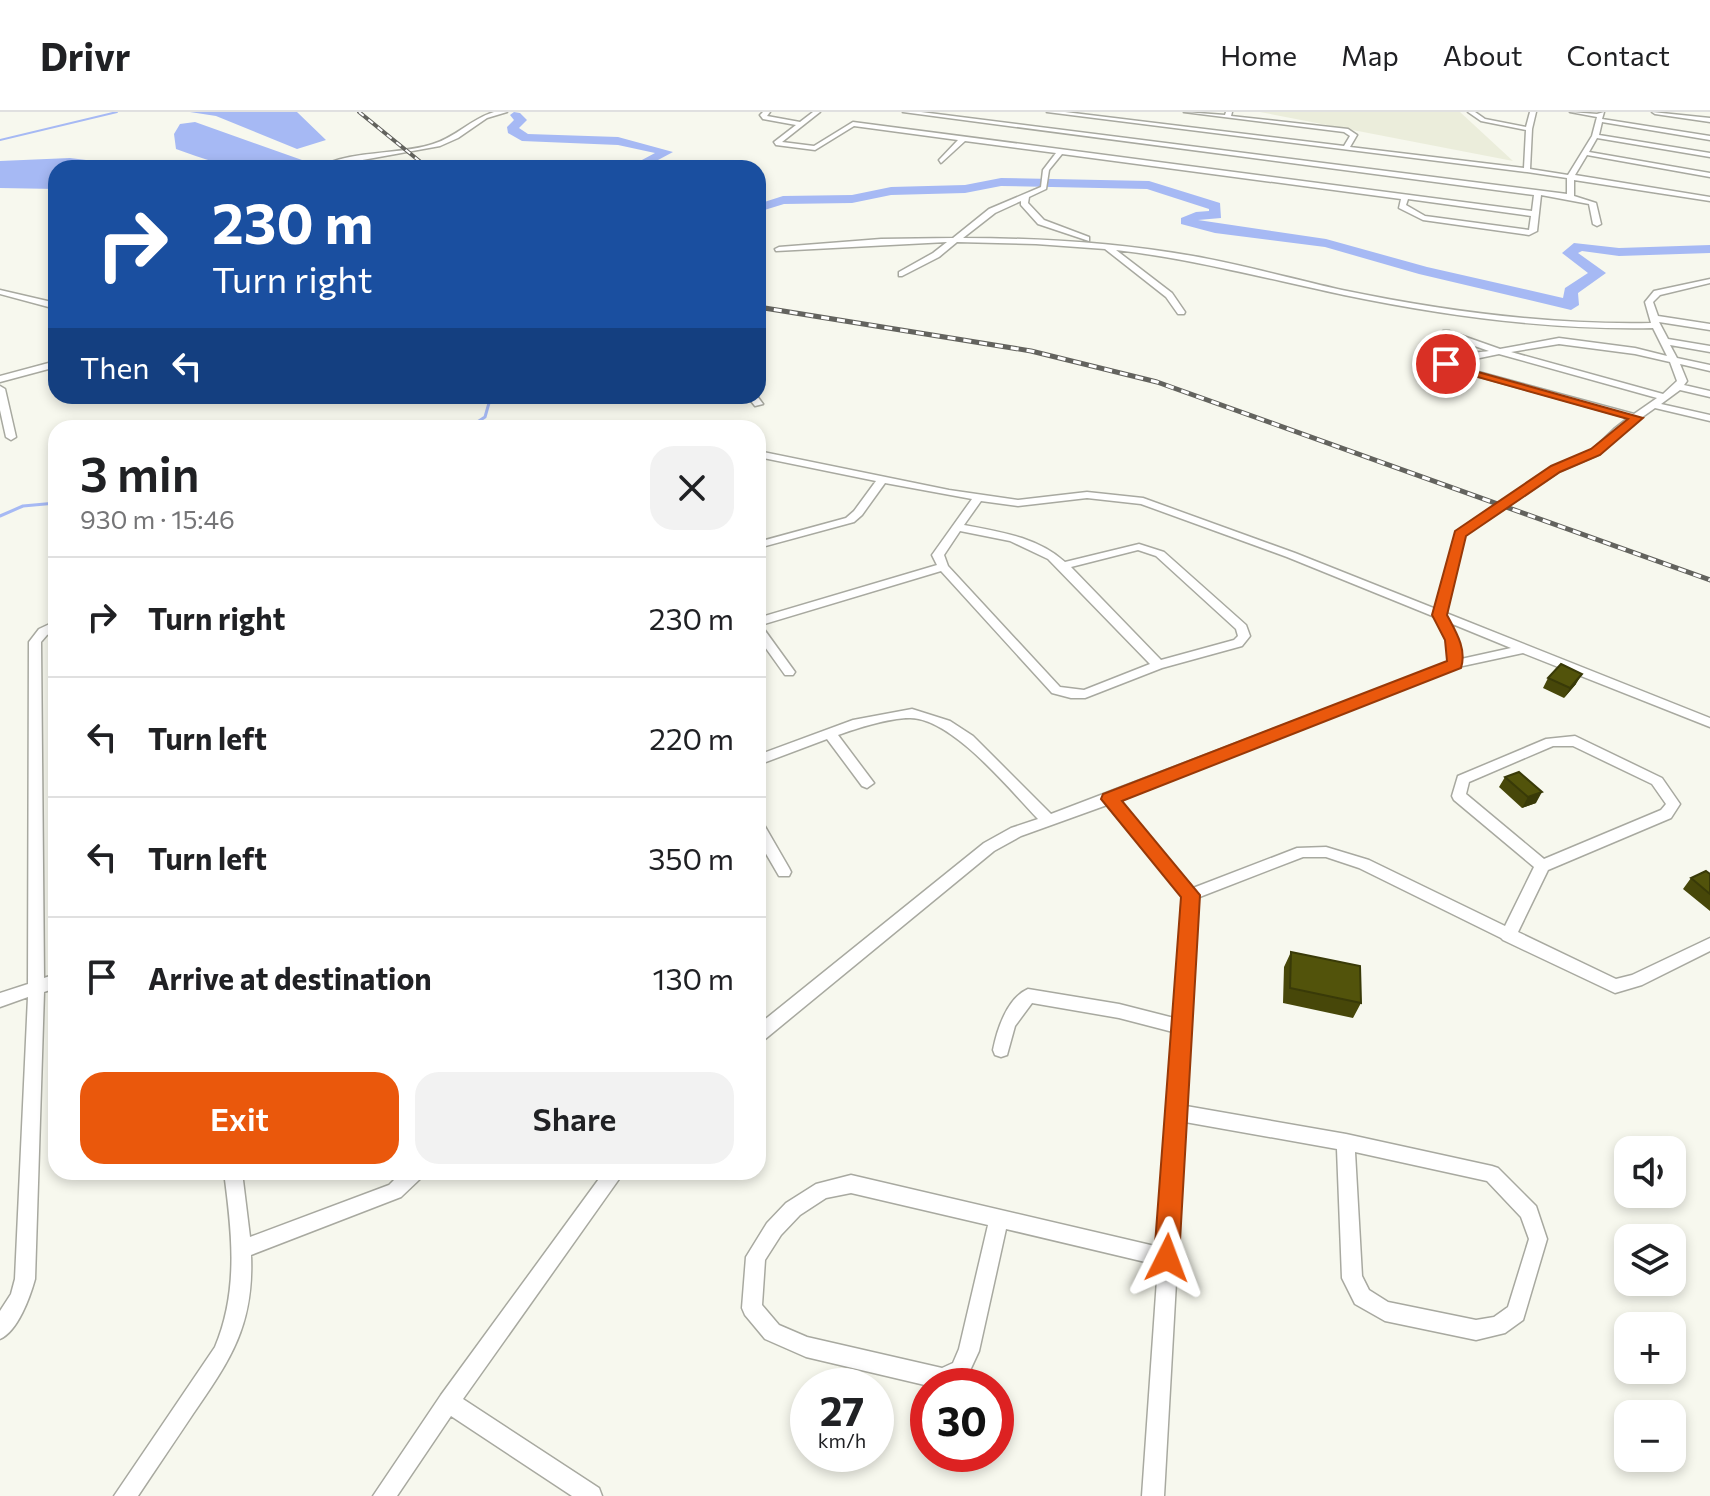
<!DOCTYPE html>
<meta charset="utf-8">
<style>
:root{--surface:#fff;--page:#f2f2f2;--text:#202124;--muted:#757577;--line:#e0e0e0;--accent:#ea580c}
body{margin:0;font-family:Commissioner,sans-serif;background:var(--page);color:var(--text);height:100vh;display:flex;flex-direction:column;font-size:30px;white-space:nowrap}
*{box-sizing:border-box;margin:0}
p{font-size:26px;color:var(--muted)}
.icon{flex:none;width:44px;height:44px;fill:none;stroke:currentColor;stroke-width:2;stroke-linecap:round;stroke-linejoin:round}
.map{position:relative;flex:1;overflow:hidden}
.drawer{position:absolute;left:48px;top:308px;width:718px;height:760px;display:flex;flex-direction:column;background:var(--surface);border-radius:24px;box-shadow:0 4px 12px #0003}
.drawer>*{flex:none}
.banner{position:absolute;left:48px;top:48px;width:718px;height:244px;border-radius:24px;box-shadow:0 4px 12px #0003;background:#1a4fa0;color:#fff;overflow:hidden}
.fabs{position:absolute;left:1614px;top:1024px;display:grid;gap:16px}
.fabs a{display:grid;place-items:center;width:72px;height:72px;border-radius:16px;background:var(--surface);box-shadow:0 4px 12px #0003;font-size:40px}
.speed{position:absolute;left:790px;top:1256px;display:flex;gap:16px;font-size:40px;font-weight:700;text-align:center}
.speed>*{display:grid;place-content:center;width:104px;height:104px;border-radius:50%;background:var(--surface);box-shadow:0 4px 12px #0003;line-height:1}
.speed small{font-size:20px;font-weight:400}
.speed .limit{border:12px solid #d22;background:#fff;color:#111}
.pin{position:absolute;display:grid;place-items:center;width:68px;height:68px;color:#fff;margin:-34px;border:4px solid #fff;border-radius:50%;box-shadow:0 2px 8px #0007}
.me{position:absolute;width:88px;margin:-44px;rotate:3deg;stroke-linejoin:round;filter:drop-shadow(0 0 6px #0008)}
.turn{display:flex;align-items:center;gap:28px;height:168px;padding:0 32px;font-size:36px}
.turn .icon{width:104px;height:104px;stroke-width:2.5}
.turn b{display:block;font-size:56px;line-height:68px}
.then{display:flex;align-items:center;height:76px;padding:0 32px;background:#0003;gap:16px;font-size:30px}
.round{display:grid;place-items:center;flex:none;width:84px;height:84px;border-radius:24px;background:var(--page)}
.headline{display:flex;align-items:center;justify-content:space-between;height:136px;padding:0 32px}
h1{font-size:48px;font-weight:600;line-height:60px}
.button{display:flex;gap:16px;margin-top:auto;padding:16px 32px}
.button a{flex:1;height:92px;border-radius:24px;background:var(--accent);color:#fff;font-size:32px;font-weight:600;line-height:92px;text-align:center}
.button a+a{background:var(--page);color:var(--text)}
ul{padding:0;list-style:none}
li{display:flex;align-items:center;gap:24px;height:120px;padding:0 32px;border-top:2px solid var(--line)}
li div{flex:1}
li b{display:block;font-size:30px}
li em{font-style:normal}
header{display:flex;align-items:center;gap:48px;box-sizing:border-box;height:112px;padding:0 40px;background:var(--surface);border-bottom:2px solid var(--line)}
header strong{font-size:38px}
nav{display:flex;gap:44px;margin-inline-start:auto;font-size:28px}
.map>svg:first-child{display:block}
.built{fill:#ebeddb}
.water{fill:#a6b9f4}
.lines{fill:none;stroke-linecap:round;stroke-linejoin:round}
.stream-far1{stroke:#a6b9f4;stroke-width:2}
.stream{stroke:#a6b9f4;stroke-width:3}
.river{fill:#a6b9f4;fill-rule:evenodd}
.minor-casing{stroke:#a8a9a0;stroke-width:3}
.minor{fill:#fff;fill-rule:evenodd}
.rail-far1-casing{stroke:#63635e;stroke-width:4}
.rail-casing{stroke:#63635e;stroke-width:5}
.rail-far1{stroke:#fff;stroke-width:2;stroke-dasharray:6;stroke-linecap:butt}
.rail{stroke:#fff;stroke-width:3;stroke-dasharray:8;stroke-linecap:butt}
.wall{fill:#474709}
.shaded-wall{fill:#393a08}
.building{fill:#52530b;stroke:#393a08;stroke-width:2}
.route{fill:#ea580c;stroke:#983908;stroke-width:2}
</style>
<header>
<strong>Drivr</strong>
<nav><a>Home</a><a>Map</a><a>About</a><a>Contact</a></nav>
</header>
<div class="map">
<svg width="1710" height="1384" viewBox="0 0 1710 1384">
<rect width="100%" height="100%" fill="#f7f8ee"/>
<path class="built" d="M1260,0H1460L1513,49Z"/>
<path class="water" d="M190,0H297L326,28L297,37L216,4Z
M195,10L302,48C260,67 217,52 176,37L174,22L180,12Z
M70,46L142,55L56,56V77L0,76V49Z"/>
<g class="lines">
<path class="stream-far1" d="M0,28L117,0"/>
<path class="stream" d="M468,316L485,305L491,284
M0,404L23,394L56,391"/>
<path class="river" d="M514,0L520,1L527,8L519,16L528,22L618,25L673,40L643,56H627L655,41L618,33L522,29L508,21L507,15L514,8L510,3Z
M1001,66L1149,69L1220,91L1221,106L1198,108L1326,127L1427,155L1563,186L1565,176L1588,161L1562,141L1574,131L1619,136L1710,133V141L1619,144L1582,139L1578,141L1606,161L1578,181L1579,193L1571,198L1419,162L1325,135L1215,121L1181,112V106L1196,100L1209,99V97L1147,77L1001,74L965,81L891,83L852,91L784,92L758,100V92L783,84L852,83L891,75L965,73Z"/>
<defs>
<path id="minor" d="M494,0H507L487,6L458,26L440,34L318,56C352,37 396,44 433,32C456,25 471,7 494,0Z
M763,0H770L767,4L800,10L813,0H820L782,30L814,34L853,10L1532,99L1534,83L903,0H921L1567,82V66L1527,60L1047,0H1065L1344,34L1350,24L1344,20L1184,0L1225,3L1226,0H1232L1231,4L1348,17L1357,23L1350,35L1524,56L1526,18L1481,9L1468,0H1475L1485,7L1526,15L1530,0H1536L1532,17L1530,57L1568,63L1592,24L1597,5L1570,0L1597,2L1604,0L1602,7L1710,24V28L1602,10L1599,23L1710,41V45L1597,26L1589,40L1710,61V65L1587,43L1575,63L1710,85V89L1574,68V84L1596,91L1601,112L1597,114L1593,112L1589,92L1541,83L1537,119L1529,123L1423,108L1399,96L1401,87L1062,42L1049,58L1046,77L1029,85L1028,91L1044,108L1089,125V129L1038,112L1021,93V89L995,101L963,126C1040,126 1118,131 1193,144C1244,153 1293,167 1342,178C1443,199 1547,213 1651,211L1645,190L1654,179L1710,167V171L1660,183L1653,190L1658,204L1710,212V218L1659,210L1668,227L1710,234V240L1670,233L1677,246L1710,253V259L1680,252L1687,269L1684,273L1710,279V285L1680,278L1661,292L1710,303V309L1655,296L1620,321L1600,342L1560,359L1465,423L1446,501L1710,606V615L1523,541L1458,555L1119,689L1193,776L1297,736L1326,735L1369,748L1505,814L1534,755L1454,688L1452,684L1458,664L1546,627L1575,624L1662,666L1680,692L1671,706L1548,758L1518,820L1616,867L1632,863L1710,826V839L1642,873L1615,881L1503,828L1501,826L1359,756L1326,745H1303L1197,786L1186,994L1346,1022L1492,1054L1498,1056L1536,1094L1547,1127L1523,1208L1505,1221L1476,1228L1385,1209L1355,1192L1342,1166L1337,1037L1185,1010L1164,1384H1142L1158,1153L1006,1117L979,1239L967,1265L951,1274H929L806,1245L765,1227L745,1203L742,1196L746,1145L767,1111L786,1091L816,1072L851,1063L1159,1135L1173,920L1119,906L1032,891L1015,914L1007,943L1001,945L995,943L993,938C997,918 1007,886 1028,877L1119,892L1174,906L1182,784L1107,693L1021,724L994,739L764,928L758,930V913L984,731L1011,716L1038,707C1010,678 952,606 910,606C888,606 858,616 838,623L874,671L867,676L862,674L827,627L758,653V643L853,608L912,597L950,609L973,624L1051,702L1449,550L1446,528L1435,505L1287,445L1141,392L1087,386L1018,394L981,389L964,413C1001,420 1037,425 1065,450L1139,432L1164,440L1246,513L1250,524L1242,534L1162,556L1085,586H1071L1052,581L941,459L761,513L795,560L793,563H785L758,525V506L937,453L932,443L972,387L885,371L862,403L854,410L758,436V430L846,406L854,399L876,369L758,345V339L949,378L1018,388L1087,380L1143,386L1295,441L1436,497L1456,420L1552,355L1592,338L1614,317L1628,306L1434,252V248L1634,302L1657,286L1499,242L1470,248L1436,247L1435,245C1447,239 1473,242 1489,239L1443,223V219H1449L1500,237L1559,226L1635,236L1667,244L1653,216C1549,218 1445,204 1344,183C1268,167 1194,147 1116,138L1172,181L1185,200L1184,202H1178L1166,185L1105,137L1036,132L957,130L939,145L902,164H899V160L933,141L947,130L776,139L775,137L779,135L881,127L953,126L989,97L1041,75L1043,58L1056,41L965,29L941,51L939,48L958,28L854,14L815,38L776,33L774,30L796,13L763,7L760,3ZM1408,87L1531,104L1529,118L1425,104L1406,93ZM1559,232L1635,242L1670,250L1677,269L1663,282L1511,240ZM960,419L1010,429L1048,447L1150,552L1084,578L1060,575L948,454L944,443ZM1138,438L1156,444L1236,517L1238,524L1234,528L1161,548L1071,455ZM1450,511L1511,536L1461,547L1458,528ZM1553,634H1573L1652,672L1666,692L1661,698L1544,747L1466,682L1469,670ZM1355,1040L1487,1069L1521,1105L1529,1127L1508,1195L1494,1205L1476,1208L1388,1190L1369,1178L1362,1164ZM851,1081L988,1113L959,1237L953,1251L942,1256L807,1225L779,1213L762,1193L765,1148L781,1123L800,1103L826,1086Z
M1652,0L1710,6V10L1655,2Z
M0,178L56,191V197L0,182Z
M56,249V255L0,270V264Z
M0,274L5,277L16,325L11,328L6,325L0,298Z
M747,284H757L763,292L755,294Z
M56,509V518L47,523L41,530L44,866L56,862V876L44,880L35,1167C30,1185 18,1219 0,1227V1199L11,1182L15,1167L28,885L0,895V881L28,872L29,530L39,517Z
M758,710L763,711L789,756L791,760L789,764H779L758,728Z
M224,1060H242L250,1125L389,1073L402,1060H424L421,1066L401,1085L251,1143C254,1213 231,1247 193,1302C175,1329 156,1357 138,1384H114L215,1235C239,1178 232,1120 224,1060Z
M604,1060H624L463,1287L599,1376L602,1384H572L451,1304L397,1384H373L441,1283Z"/>
</defs>
<use href="#minor" class="minor-casing"/>
<use href="#minor" class="minor"/>
<defs>
<path id="rail-far1" d="M359,0L428,56"/>
<path id="rail" d="M758,195L1031,239L1157,270L1710,468"/>
</defs>
<use href="#rail-far1" class="rail-far1-casing"/>
<use href="#rail" class="rail-casing"/>
<use href="#rail-far1" class="rail-far1"/>
<use href="#rail" class="rail"/>
</g>
<path class="wall" d="M1548,566L1576,572L1564,586L1543,576Z
M1505,665L1536,691L1522,696L1499,675Z
M1710,762V799L1683,777L1691,766Z
M1291,840L1361,891L1353,906L1283,891L1284,855Z"/>
<path class="shaded-wall" d="M1582,562L1576,572L1564,586L1570,576Z
M1542,680L1536,691L1522,696L1528,685Z"/>
<path class="building" d="M1561,552L1582,562L1570,576L1548,566Z
M1519,660L1542,680L1528,685L1505,665Z
M1706,759L1710,762V782L1691,766Z
M1291,840L1360,854L1361,891L1290,876Z"/>
<path class="route" d="M1442,250L1643,306L1600,343L1560,360L1466,424L1447,503C1456,520 1467,537 1461,556L1122,689L1200,783L1179,1146L1176,1154L1167,1158L1158,1154L1154,1146L1181,785L1101,687L1103,682L1447,549L1445,528L1432,503L1455,419L1551,354L1591,337L1628,307L1442,255Z"/>
</svg>
<div class="fabs">
<a><svg class="icon" aria-label="sound" viewBox="0 0 24 24"><path d="M4 9h4l5-4v14l-5-4H4zM17 9q2 3 0 6"/></svg></a>
<a><svg class="icon" aria-label="layers" viewBox="0 0 24 24"><path d="M12 4l9 5-9 5-9-5zM3 14l9 5 9-5"/></svg></a>
<a>+</a>
<a>−</a>
</div>
<div class="speed"><div>27<small>km/h</small></div><div class="limit">30</div></div>
<div class="pin" style="left:1446px;top:252px;background:#d93025"><svg class="icon" aria-label="arrive" viewBox="0 0 24 24"><path d="M6 21V4h12l-3 4 3 4H6"/></svg></div>
<svg class="me" style="left:1167px;top:1146px" viewBox="-20 -20 40 40"><path d="M0-17L14 15 0 8-14 15z" fill="#ea580c" stroke="#fff" stroke-width="4"/></svg>
<div class="banner">
<div class="turn"><svg class="icon" aria-label="right" viewBox="0 0 24 24"><path d="M7 20v-9h11M14 6l5 5-5 5"/></svg><div><b>230 m</b>Turn right</div></div>
<div class="then">Then<svg class="icon" aria-label="left" viewBox="0 0 24 24"><path d="M17 20v-9H6M10 6l-5 5 5 5"/></svg></div>
</div>
<section class="drawer">
<div class="headline"><div><h1>3 min</h1><p>930 m · 15:46</p></div><a class="round"><svg class="icon" aria-label="close" viewBox="0 0 24 24"><path d="M6 6l12 12M18 6L6 18"/></svg></a></div>
<ul>
<li><svg class="icon" aria-label="right" viewBox="0 0 24 24"><path d="M7 20v-9h11M14 6l5 5-5 5"/></svg><div><b>Turn right</b></div><em>230 m</em></li>
<li><svg class="icon" aria-label="left" viewBox="0 0 24 24"><path d="M17 20v-9H6M10 6l-5 5 5 5"/></svg><div><b>Turn left</b></div><em>220 m</em></li>
<li><svg class="icon" aria-label="left" viewBox="0 0 24 24"><path d="M17 20v-9H6M10 6l-5 5 5 5"/></svg><div><b>Turn left</b></div><em>350 m</em></li>
<li><svg class="icon" aria-label="arrive" viewBox="0 0 24 24"><path d="M6 21V4h12l-3 4 3 4H6"/></svg><div><b>Arrive at destination</b></div><em>130 m</em></li>
</ul>
<div class="button"><a>Exit</a><a>Share</a></div>
</section>
</div>
